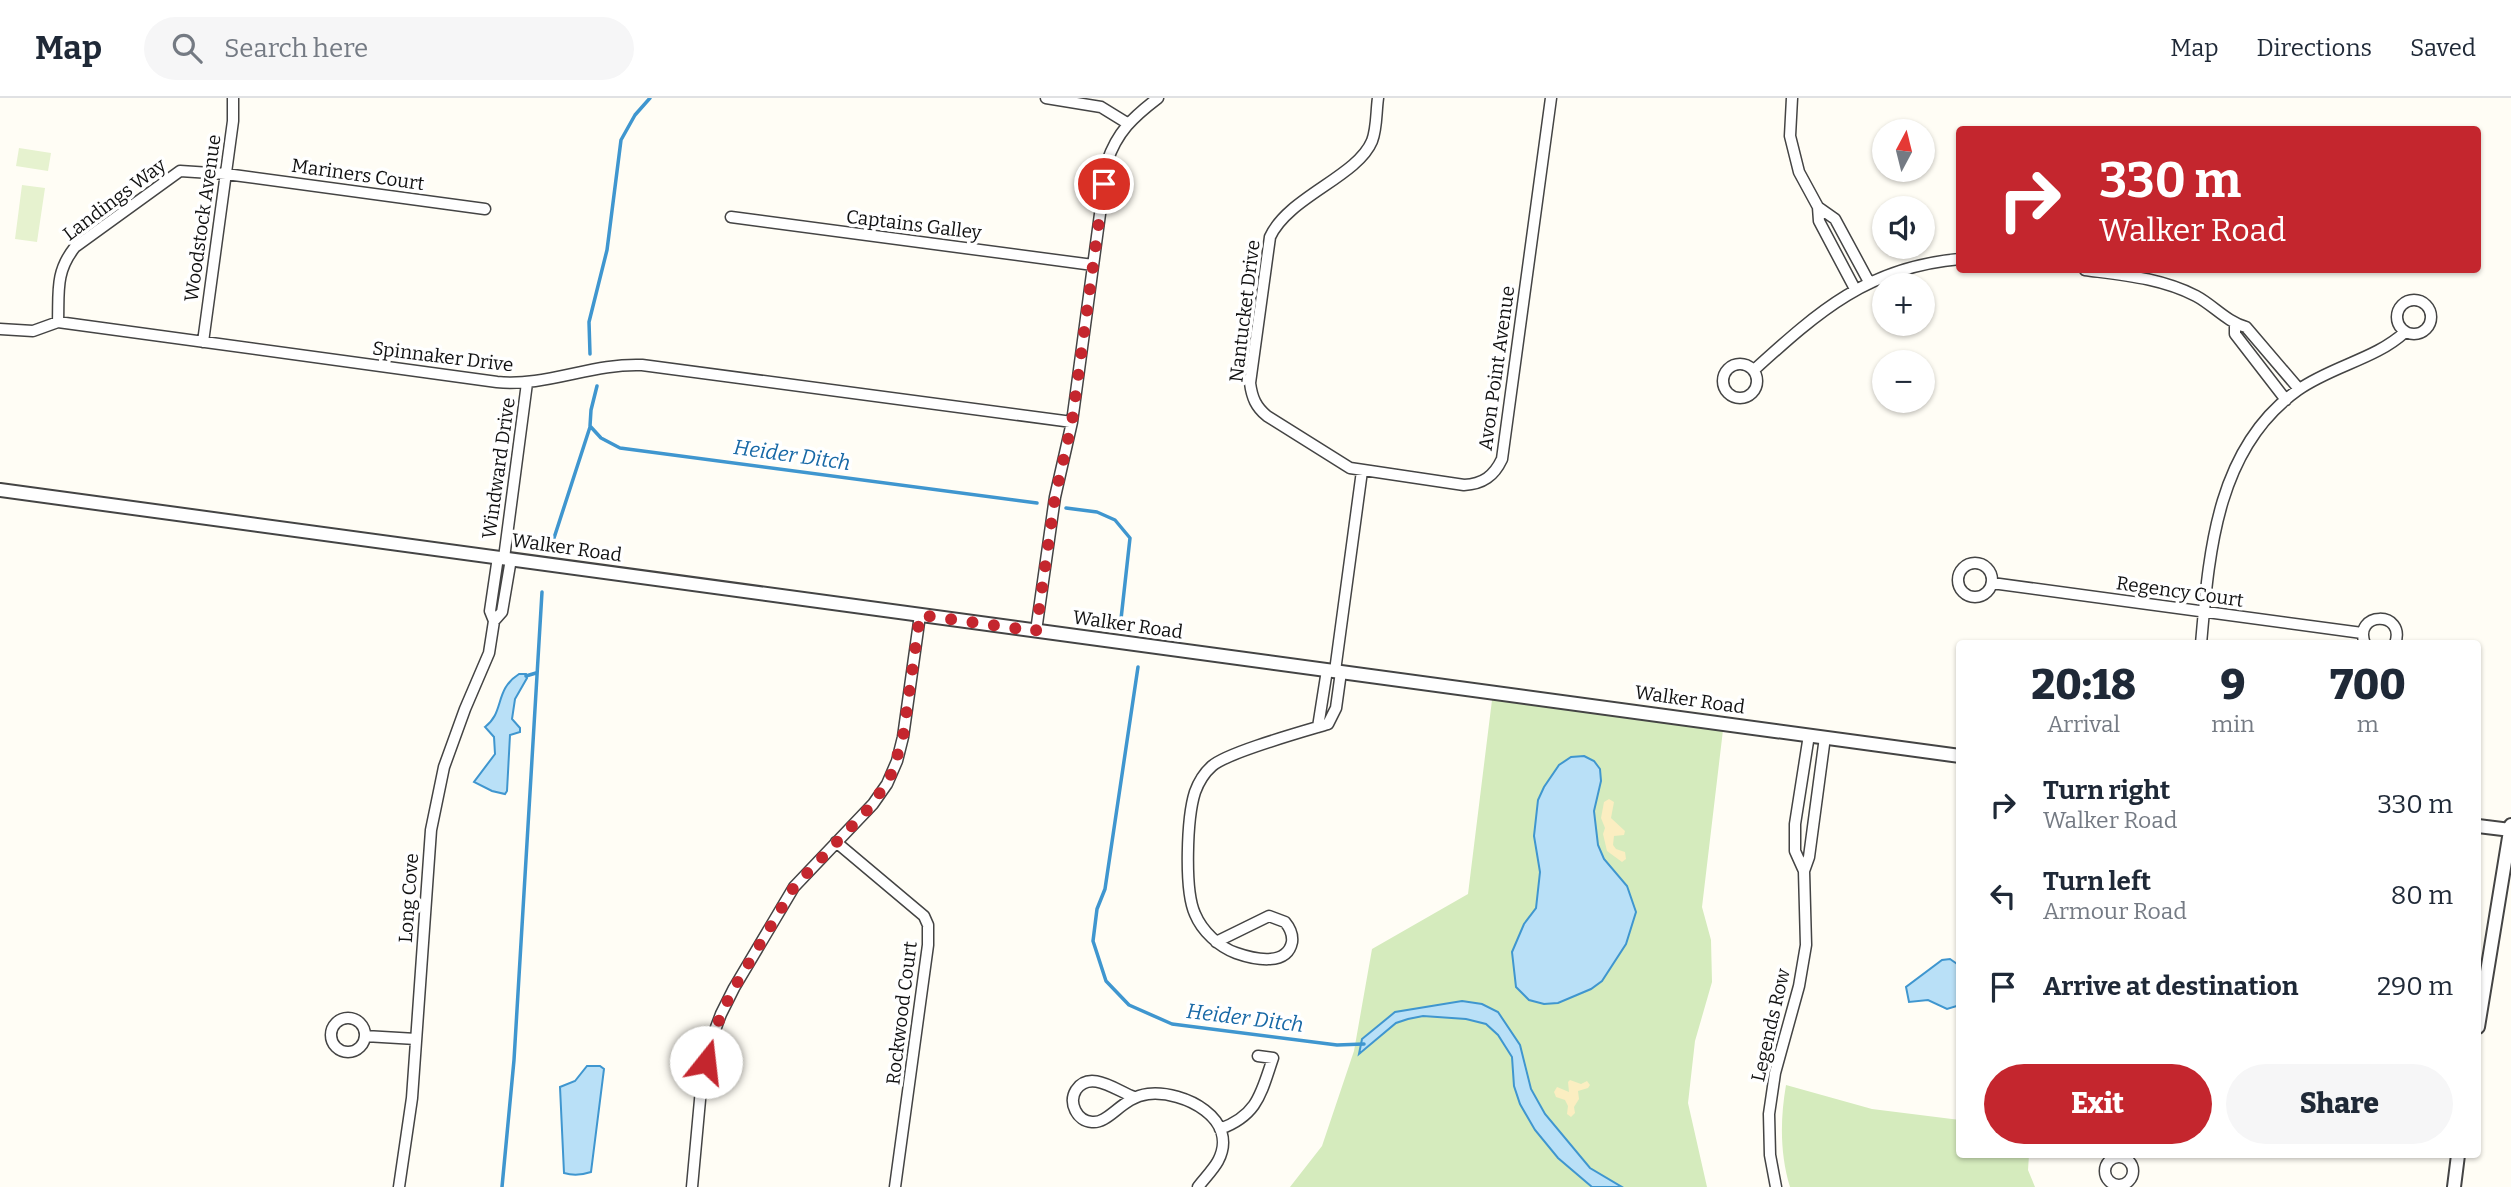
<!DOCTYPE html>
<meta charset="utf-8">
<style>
:root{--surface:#fff;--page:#f6f6f7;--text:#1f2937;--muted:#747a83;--line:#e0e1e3;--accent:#c4262e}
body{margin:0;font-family:Bitter,serif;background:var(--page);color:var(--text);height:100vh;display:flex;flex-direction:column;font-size:26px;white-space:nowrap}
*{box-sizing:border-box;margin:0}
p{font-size:23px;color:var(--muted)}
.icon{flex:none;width:38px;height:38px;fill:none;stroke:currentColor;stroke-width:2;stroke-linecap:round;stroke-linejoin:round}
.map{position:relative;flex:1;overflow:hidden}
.panel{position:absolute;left:1956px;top:542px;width:525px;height:518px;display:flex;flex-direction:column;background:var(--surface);border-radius:7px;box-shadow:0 2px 5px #0004}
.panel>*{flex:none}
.hud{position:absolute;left:1956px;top:28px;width:525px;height:147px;border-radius:7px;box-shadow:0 2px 5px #0004;background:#c4262e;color:#fff;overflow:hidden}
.needle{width:46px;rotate:7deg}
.buttons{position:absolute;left:1872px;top:21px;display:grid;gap:14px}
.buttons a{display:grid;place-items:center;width:63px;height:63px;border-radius:50%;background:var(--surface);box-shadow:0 2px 5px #0004;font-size:35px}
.pin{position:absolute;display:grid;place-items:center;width:60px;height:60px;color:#fff;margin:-30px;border:4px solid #fff;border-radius:50%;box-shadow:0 2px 7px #0007}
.me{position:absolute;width:77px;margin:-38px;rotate:16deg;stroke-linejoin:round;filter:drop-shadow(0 0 5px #0008)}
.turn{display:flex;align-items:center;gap:24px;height:147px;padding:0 28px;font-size:32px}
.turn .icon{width:91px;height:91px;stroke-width:2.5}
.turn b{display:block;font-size:49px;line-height:60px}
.eta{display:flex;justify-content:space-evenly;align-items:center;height:119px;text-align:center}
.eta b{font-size:42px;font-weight:800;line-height:49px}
.button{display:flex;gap:14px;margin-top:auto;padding:14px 28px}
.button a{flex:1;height:80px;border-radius:42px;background:var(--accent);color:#fff;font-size:28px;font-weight:800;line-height:80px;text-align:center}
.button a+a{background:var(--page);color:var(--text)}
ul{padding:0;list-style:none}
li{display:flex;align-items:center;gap:21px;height:91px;padding:0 28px}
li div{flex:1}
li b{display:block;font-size:26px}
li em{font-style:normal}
header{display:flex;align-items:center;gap:42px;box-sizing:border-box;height:98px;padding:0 35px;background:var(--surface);border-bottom:2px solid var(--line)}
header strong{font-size:33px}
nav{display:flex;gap:38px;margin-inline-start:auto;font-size:24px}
.search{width:490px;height:63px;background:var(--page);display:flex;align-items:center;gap:18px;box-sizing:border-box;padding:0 24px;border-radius:38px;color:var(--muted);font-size:26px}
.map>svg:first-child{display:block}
.green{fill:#d5ebbd}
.sand{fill:#fbeec1}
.pitch{fill:#e6f2cf}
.water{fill:#b9e0f7;stroke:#3f96cf;stroke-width:2}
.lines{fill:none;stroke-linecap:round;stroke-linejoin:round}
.stream{stroke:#3f96cf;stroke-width:3.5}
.minor-casing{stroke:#444;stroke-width:13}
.tertiary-casing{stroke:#444;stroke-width:16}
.minor{stroke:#fff;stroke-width:10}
.tertiary{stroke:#fff;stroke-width:12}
.route{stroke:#c4262e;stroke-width:12;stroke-dasharray:0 21.6}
.labels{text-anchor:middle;stroke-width:7;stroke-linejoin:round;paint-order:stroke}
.street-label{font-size:19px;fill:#111;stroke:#fff}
.water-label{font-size:21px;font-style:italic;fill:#1768a6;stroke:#fff}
</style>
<header>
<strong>Map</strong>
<div class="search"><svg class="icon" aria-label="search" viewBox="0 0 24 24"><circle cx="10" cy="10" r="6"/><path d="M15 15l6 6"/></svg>Search here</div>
<nav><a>Map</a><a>Directions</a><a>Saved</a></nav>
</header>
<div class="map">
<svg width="2511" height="1089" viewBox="0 0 2511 1089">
<rect width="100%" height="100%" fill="#fffdf5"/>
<path class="green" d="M1492,602L1723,632L1702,809L1711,842L1712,884L1695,943L1688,1005L1707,1089H1290L1322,1048L1354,953L1372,851L1468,796Z
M1786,987L1872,1011L1960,1022V1057H2029L2028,1072L2035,1089H1790C1780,1056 1780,1022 1786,987Z"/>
<path class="sand" d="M1609,701L1614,704L1611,720L1625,733L1624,737L1614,738L1613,747L1616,751L1625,754L1626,761L1622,764L1607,753L1603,736L1605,730L1601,720L1604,704Z
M1570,982L1581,986L1587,983L1590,987L1588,990L1578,993L1579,1001L1574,1009L1575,1015L1571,1019L1567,1016L1568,1008L1565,1002L1556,999L1554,994L1557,989L1569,994L1568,984Z"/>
<path class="pitch" d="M19,50L51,55L48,73L16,68Z
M22,87L45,90L37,144L15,141Z"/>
<path class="water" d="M519,576H526L527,580L515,601L512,621L520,630V634L510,637L507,693L505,696L492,693L474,684L495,656L494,639L485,629C505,614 494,592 519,576Z
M1584,658L1594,663L1600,671L1601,683L1594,713L1598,747L1604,761L1627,788L1636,814L1626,846L1602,883L1591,891L1558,905L1544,906L1529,902L1516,889L1512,854L1524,826L1536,810L1540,774L1534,738L1538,702L1544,689L1559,667L1571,659Z
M1950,861L1960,868V907L1947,911L1928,902L1909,904L1906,889L1942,862Z
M1462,903L1482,906L1498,914L1520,947L1531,991L1545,1016L1590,1070L1622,1089H1592L1558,1060L1535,1032L1520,1006L1514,988L1512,959L1498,937L1486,926L1466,921L1423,918L1408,921L1396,925L1359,956L1362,941L1395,914Z
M587,968H600L604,971L591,1074C582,1077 574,1078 564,1075L560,989L575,983Z"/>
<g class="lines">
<path class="stream" d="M590,256L589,224L607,152L621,42L635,17L650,0
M597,288L591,312L590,328L601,340L620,350L1037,405
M1066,410L1097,414L1115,422L1130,440L1121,521
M554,440L590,329
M1138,569L1105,791L1097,811L1093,843L1106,883L1129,907L1172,926L1337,947L1364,946
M526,578L536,575
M502,1089L514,962L542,494"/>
<defs>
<path id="minor" d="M1046,0L1101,9L1127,25
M1378,0C1376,14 1377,30 1372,43C1357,79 1288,99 1270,139L1250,285C1252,300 1256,309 1267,318L1350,370L1464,387C1483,386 1494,378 1502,361L1551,0
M1792,0L1790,38L1799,74L1818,109L1835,121L1869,184
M1818,109L1819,123L1855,191
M731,119L1093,167
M2085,172C2123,177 2161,180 2196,198C2213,207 2227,224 2246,229L2299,291
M2397 219a17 17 0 1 1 34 0a17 17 0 1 1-34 0Z
M58,224L497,284C546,289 592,265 642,267L1072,324
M2235,226V236L2286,302
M0,231L33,233L58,224C59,194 55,174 75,149L180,73L226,76L485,111
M203,244L233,23V0
M1723 283a17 17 0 1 1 34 0a17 17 0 1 1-34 0Z
M1754,272C1819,213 1868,169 1960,161
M504,460L527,285
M1958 482a17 17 0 1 1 34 0a17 17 0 1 1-34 0Z
M1992,485L2362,535
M494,523L490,513L498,459
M1036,533L1055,399L1072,324L1107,64C1117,34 1133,19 1158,0
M2201,546C2209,455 2216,350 2298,292C2332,268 2376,261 2405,234
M2365,546C2352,513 2407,512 2395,546
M1335,573L1362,373
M1318,629L1327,572
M836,744L924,818L928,827V847L895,1089
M1804,773L1809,759L1825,639
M1216,844L1269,818L1285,824C1290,830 1293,836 1292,844C1287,869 1253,861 1236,855C1219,849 1202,833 1195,816C1184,792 1187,719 1195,694C1199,683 1204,675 1212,668C1228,654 1305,633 1328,626L1336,610L1341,574
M331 937a17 17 0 1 1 34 0a17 17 0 1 1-34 0Z
M365,938L416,941
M1134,999C1117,993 1090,971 1076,992C1068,1005 1077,1023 1092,1024C1109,1026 1122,999 1148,996C1184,992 1240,1021 1218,1063C1213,1072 1204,1081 1198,1089
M1220,1031C1258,1017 1261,995 1273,960L1258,958
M2105 1073a14 14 0 1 1 28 0a14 14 0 1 1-28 0Z
M399,1089L412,1000L431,732L444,669L465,611L489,555L494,523L502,514L511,461
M692,1089L701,991L712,940L721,916L734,890L794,789L873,706L887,686L897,663L903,639L920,517
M1776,1089L1770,1057L1769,1016L1775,975L1799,888L1806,847L1804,773L1795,753V726L1809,637"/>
<path id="tertiary" d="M0,392L1960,658
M2478,728L2511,732
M2478,929L2511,727
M2454,1089L2458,1057"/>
</defs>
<use href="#minor" class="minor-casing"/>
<use href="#tertiary" class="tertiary-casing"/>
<use href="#minor" class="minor"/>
<use href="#tertiary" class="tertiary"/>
</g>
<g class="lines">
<path class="route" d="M706,964L721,916L734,890L794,789L873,706L892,675L903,639L920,517L1036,533L1055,399L1072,324L1104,86"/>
</g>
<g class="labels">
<g class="street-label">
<text transform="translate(358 76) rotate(8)" y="7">Mariners Court</text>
<text transform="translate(114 101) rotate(-37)" y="7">Landings Way</text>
<text transform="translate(202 120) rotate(-82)" y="7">Woodstock Avenue</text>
<text transform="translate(914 126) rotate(7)" y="7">Captains Galley</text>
<text transform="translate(1244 213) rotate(-83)" y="7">Nantucket Drive</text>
<text transform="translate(443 258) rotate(7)" y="7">Spinnaker Drive</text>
<text transform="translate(1496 270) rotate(-82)" y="7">Avon Point Avenue</text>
<text transform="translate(498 370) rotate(-82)" y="7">Windward Drive</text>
<text transform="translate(567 449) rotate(8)" y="7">Walker Road</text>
<text transform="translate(2180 493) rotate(8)" y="7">Regency Court</text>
<text transform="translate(1128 526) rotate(8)" y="7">Walker Road</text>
<text transform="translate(1690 601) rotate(8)" y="7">Walker Road</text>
<text transform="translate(408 800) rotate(-86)" y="7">Long Cove</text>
<text transform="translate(901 915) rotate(-83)" y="7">Rockwood Court</text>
<text transform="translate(1770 927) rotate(-77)" y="7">Legends Row</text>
</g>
<g class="water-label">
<text transform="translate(792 357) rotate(8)" y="7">Heider Ditch</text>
<text transform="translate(1245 920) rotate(7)" y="7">Heider Ditch</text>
</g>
</g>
</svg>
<div class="buttons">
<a><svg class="needle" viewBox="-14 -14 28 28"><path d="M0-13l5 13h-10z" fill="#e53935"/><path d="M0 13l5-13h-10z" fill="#747a83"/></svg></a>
<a><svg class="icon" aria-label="sound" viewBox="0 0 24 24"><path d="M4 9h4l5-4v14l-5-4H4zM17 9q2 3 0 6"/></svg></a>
<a>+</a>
<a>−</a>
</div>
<div class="pin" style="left:1104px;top:86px;background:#d93025"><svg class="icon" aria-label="arrive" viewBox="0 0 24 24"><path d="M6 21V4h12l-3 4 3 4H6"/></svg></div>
<svg class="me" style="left:706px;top:964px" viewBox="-20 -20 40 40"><circle r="19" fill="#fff"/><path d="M0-13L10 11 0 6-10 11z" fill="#c4262e"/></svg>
<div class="hud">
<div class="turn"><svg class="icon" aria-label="right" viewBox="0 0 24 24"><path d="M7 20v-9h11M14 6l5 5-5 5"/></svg><div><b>330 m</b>Walker Road</div></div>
</div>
<section class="panel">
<div class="eta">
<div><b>20:18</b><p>Arrival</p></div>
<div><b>9</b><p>min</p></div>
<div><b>700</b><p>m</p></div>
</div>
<ul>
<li><svg class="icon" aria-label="right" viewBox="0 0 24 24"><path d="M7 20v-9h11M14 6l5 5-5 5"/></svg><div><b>Turn right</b><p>Walker Road</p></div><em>330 m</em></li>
<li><svg class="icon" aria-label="left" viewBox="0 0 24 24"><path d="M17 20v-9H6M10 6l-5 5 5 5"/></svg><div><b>Turn left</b><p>Armour Road</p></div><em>80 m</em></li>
<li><svg class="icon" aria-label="arrive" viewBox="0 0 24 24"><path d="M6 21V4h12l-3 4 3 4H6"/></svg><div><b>Arrive at destination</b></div><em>290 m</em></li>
</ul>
<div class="button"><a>Exit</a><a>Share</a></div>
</section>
</div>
